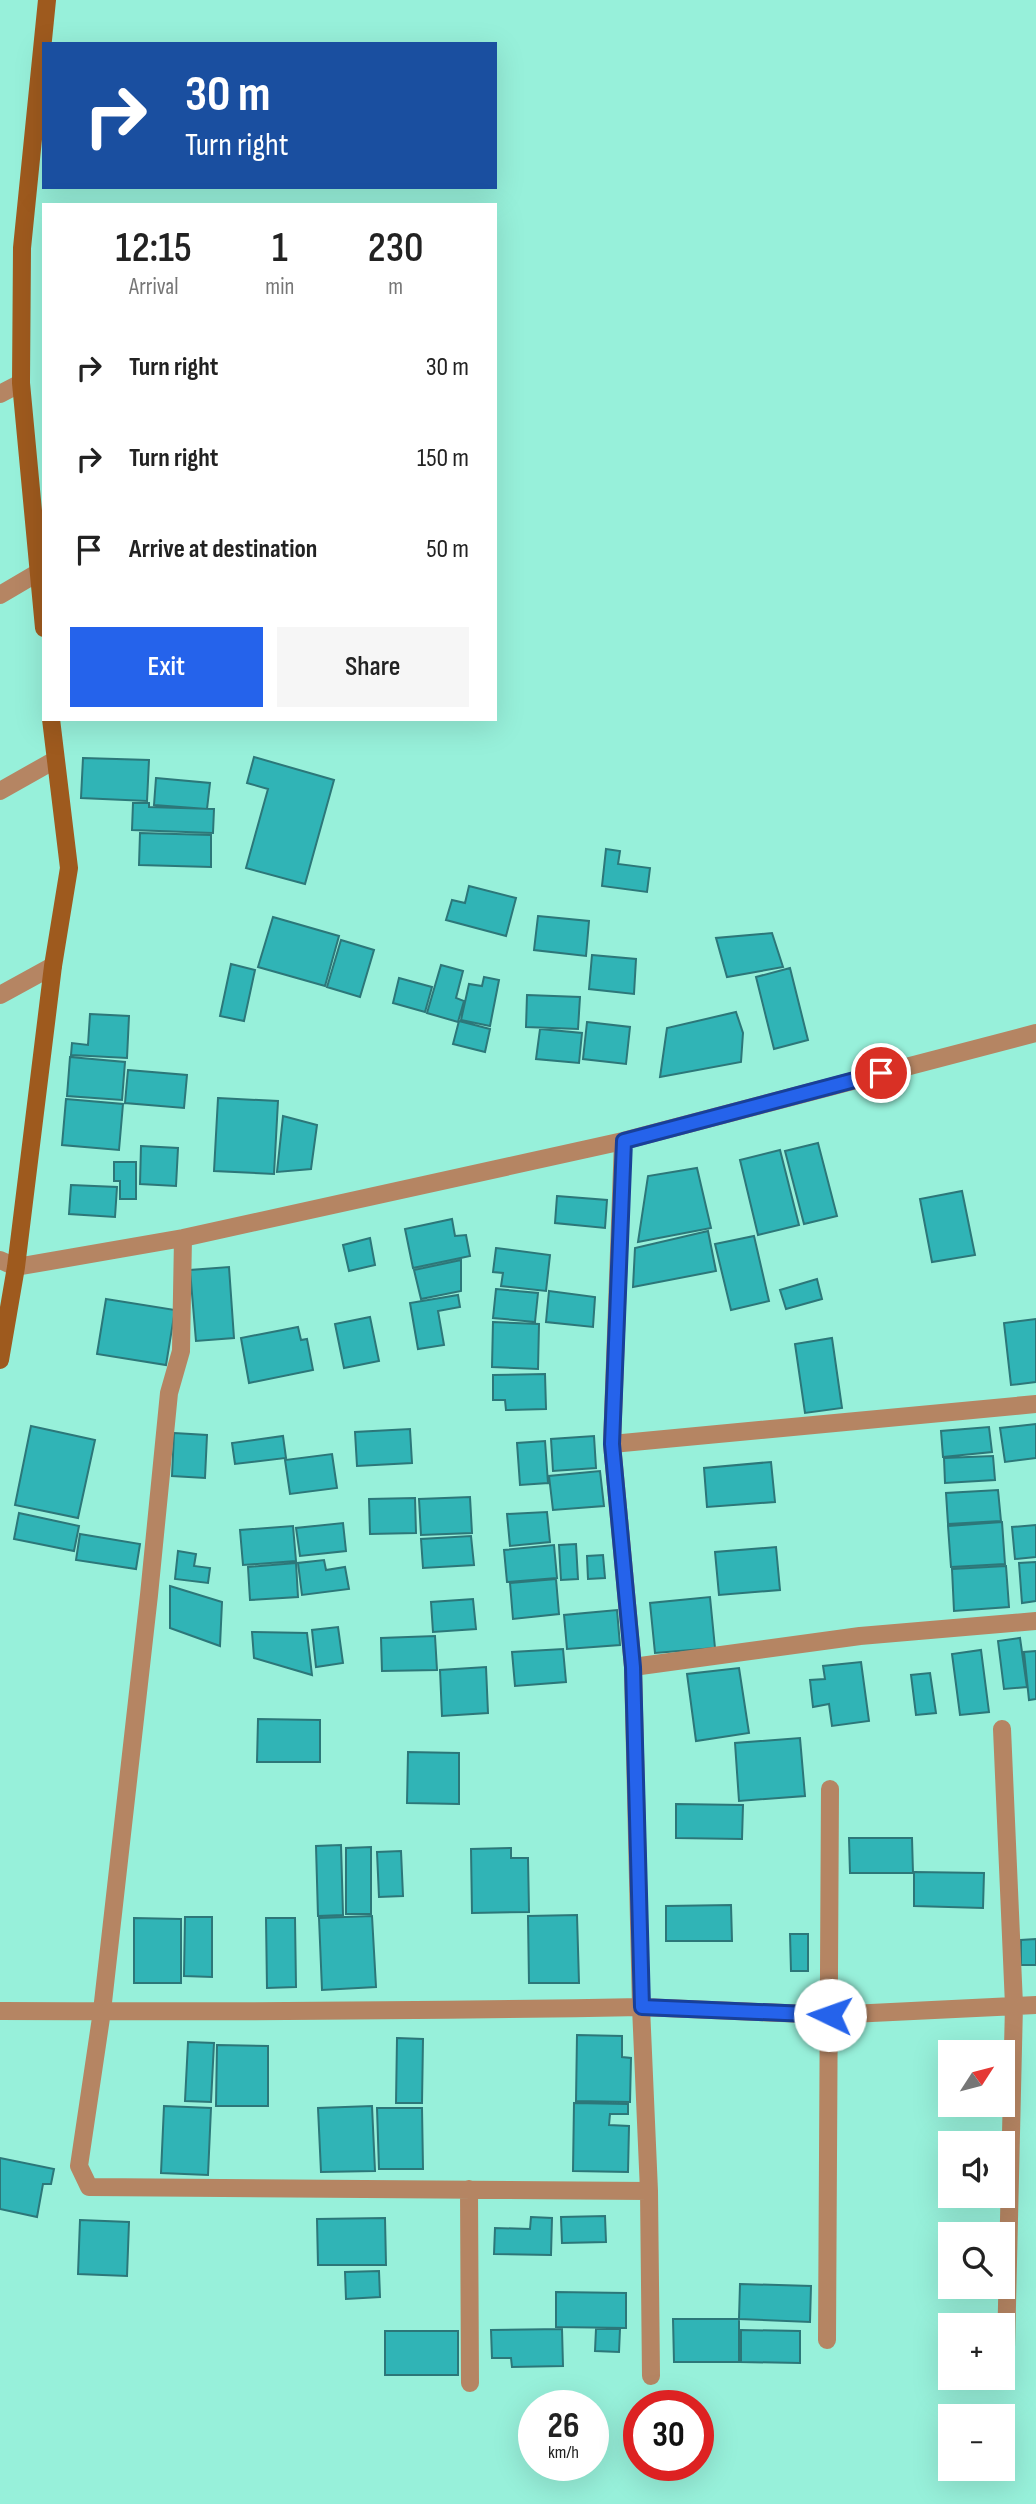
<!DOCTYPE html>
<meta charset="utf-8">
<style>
:root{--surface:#fff;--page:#f6f6f6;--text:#222;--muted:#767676;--accent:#2563eb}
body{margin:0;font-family:"Sofia Sans Condensed",sans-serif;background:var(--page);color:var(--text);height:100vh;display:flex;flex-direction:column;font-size:26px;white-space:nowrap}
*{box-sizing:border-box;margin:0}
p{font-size:23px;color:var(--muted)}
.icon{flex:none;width:38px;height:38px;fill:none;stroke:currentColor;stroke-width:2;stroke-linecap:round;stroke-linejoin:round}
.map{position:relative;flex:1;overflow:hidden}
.details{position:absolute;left:42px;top:203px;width:455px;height:518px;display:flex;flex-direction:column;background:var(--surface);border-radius:0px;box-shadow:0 7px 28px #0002}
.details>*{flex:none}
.hud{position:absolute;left:42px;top:42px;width:455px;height:147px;border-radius:0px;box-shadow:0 7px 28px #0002;background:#1a4fa0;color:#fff;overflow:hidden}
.needle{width:46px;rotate:54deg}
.controls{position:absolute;left:938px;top:2040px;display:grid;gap:14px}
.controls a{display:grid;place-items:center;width:77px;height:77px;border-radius:0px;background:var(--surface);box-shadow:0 7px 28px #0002;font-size:35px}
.speed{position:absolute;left:518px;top:2390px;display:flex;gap:14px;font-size:35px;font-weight:700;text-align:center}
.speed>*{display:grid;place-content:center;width:91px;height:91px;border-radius:50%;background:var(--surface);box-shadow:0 7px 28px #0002;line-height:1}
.speed small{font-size:18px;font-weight:400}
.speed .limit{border:10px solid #d22;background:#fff;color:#111}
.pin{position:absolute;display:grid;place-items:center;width:60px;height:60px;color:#fff;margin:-30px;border:4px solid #fff;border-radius:50%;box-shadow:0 2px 7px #0007}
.me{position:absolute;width:77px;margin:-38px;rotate:273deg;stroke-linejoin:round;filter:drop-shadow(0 0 5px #0008)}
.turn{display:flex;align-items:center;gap:24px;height:147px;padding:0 28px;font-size:32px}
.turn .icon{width:91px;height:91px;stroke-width:2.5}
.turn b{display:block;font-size:49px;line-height:60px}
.eta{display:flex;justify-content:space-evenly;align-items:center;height:119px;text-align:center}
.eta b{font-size:42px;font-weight:600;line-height:49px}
.cta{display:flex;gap:14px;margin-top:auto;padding:14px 28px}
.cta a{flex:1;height:80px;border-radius:0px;background:var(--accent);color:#fff;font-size:28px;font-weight:600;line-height:80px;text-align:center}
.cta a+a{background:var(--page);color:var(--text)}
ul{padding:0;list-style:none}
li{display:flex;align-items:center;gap:21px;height:91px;padding:0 28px}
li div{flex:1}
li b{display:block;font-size:26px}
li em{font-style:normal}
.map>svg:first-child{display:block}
.building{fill:#30b4b6;stroke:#2c7779;stroke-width:2}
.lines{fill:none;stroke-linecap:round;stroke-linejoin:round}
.street{stroke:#b58563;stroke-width:18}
.secondary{stroke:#9e5a1e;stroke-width:18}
.route-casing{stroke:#184099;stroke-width:18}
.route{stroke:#2563eb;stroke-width:12}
</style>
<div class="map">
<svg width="1036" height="2504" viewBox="0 0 1036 2504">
<rect width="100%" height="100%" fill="#97f0da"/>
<path class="building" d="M254,757L334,780L305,884L246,868L268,789L247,783Z
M83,758L149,760L147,801L81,798Z
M156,778L210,783L207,809L154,805Z
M133,803H149V807L214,809L213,833L132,830Z
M140,833L211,835V867L139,865Z
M606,849L620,851L618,864L650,868L647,892L602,886Z
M469,886L516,898L506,936L446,920L452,900L465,903Z
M538,916L589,921L586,956L534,950Z
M273,917L339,936L325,986L258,967Z
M772,933L783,967L727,977L716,938Z
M341,940L374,950L360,997L327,987Z
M592,955L636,959L634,994L589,989Z
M231,964L255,970L244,1021L220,1016Z
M441,965L463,971L456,998L464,1001L458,1022L427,1013Z
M790,968L808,1040L774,1049L756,977Z
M484,977L499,980L490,1026L461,1020L469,984L482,986Z
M399,978L432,987L425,1012L393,1003Z
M527,995L580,997L578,1029L526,1027Z
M736,1012L743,1033L741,1062L660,1077L667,1028Z
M90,1014L129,1016L127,1058L71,1055L72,1043L88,1045Z
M459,1021L490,1029L485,1052L453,1044Z
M587,1022L630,1027L626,1064L583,1059Z
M540,1029L582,1033L579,1063L536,1059Z
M70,1057L125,1062L122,1100L67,1096Z
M128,1070L187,1075L184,1108L125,1103Z
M218,1098L278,1101L274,1174L214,1171Z
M66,1099L123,1104L119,1150L62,1145Z
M283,1116L317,1125L311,1169L277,1172Z
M818,1143L837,1216L804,1224L785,1151Z
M141,1146L178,1148L176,1186L140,1184Z
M780,1150L799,1225L758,1235L740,1160Z
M114,1162H136V1199H120V1181H114Z
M697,1168L711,1228L638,1242L648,1176Z
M71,1185L117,1187L115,1217L69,1214Z
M962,1191L975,1255L932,1262L920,1199Z
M557,1196L607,1200L605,1228L555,1223Z
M452,1219L455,1236L466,1235L470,1256L413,1268L405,1229Z
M708,1231L716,1271L633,1287L635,1248Z
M754,1236L769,1301L731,1310L715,1244Z
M370,1238L375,1265L349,1271L343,1245Z
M496,1248L550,1255L546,1291L501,1286L503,1273L493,1272Z
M461,1260V1291L421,1299L414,1270Z
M229,1267L234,1338L196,1341L190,1270Z
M817,1279L822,1299L786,1309L780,1290Z
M496,1289L538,1293L535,1322L493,1318Z
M549,1291L595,1297L593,1327L546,1322Z
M458,1295L460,1307L438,1311L444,1345L418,1349L410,1303Z
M106,1299L175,1310L166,1365L97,1354Z
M370,1317L379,1361L344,1368L335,1324Z
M1036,1319V1382L1011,1385L1004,1323Z
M493,1322L539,1324L538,1369L492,1367Z
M298,1327L301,1340L307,1339L313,1370L249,1383L241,1338Z
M832,1338L842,1408L805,1413L795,1344Z
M545,1374L546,1409L506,1410L505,1400H493V1375Z
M1036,1424V1458L1005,1462L1000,1428Z
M31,1426L95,1440L78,1518L15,1505Z
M989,1427L992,1452L943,1457L941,1431Z
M410,1429L412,1463L357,1466L355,1432Z
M174,1433L207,1435L205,1478L172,1476Z
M283,1436L286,1458L235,1464L232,1443Z
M594,1436L596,1468L553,1471L551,1439Z
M545,1441L548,1483L520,1485L517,1443Z
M332,1454L337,1488L290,1494L285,1460Z
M993,1456L995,1480L945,1483L944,1458Z
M771,1462L775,1502L707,1507L704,1468Z
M600,1471L604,1506L553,1510L549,1476Z
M998,1490L1001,1521L948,1524L946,1493Z
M470,1497L472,1533L421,1535L419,1499Z
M415,1498L416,1533L370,1534L369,1499Z
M547,1512L550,1542L510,1546L507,1514Z
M19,1513L79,1526L74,1551L14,1539Z
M1002,1522L1005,1564L951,1567L948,1526Z
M343,1523L346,1551L300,1556L296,1528Z
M1036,1525V1557L1015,1559L1012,1527Z
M293,1526L296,1561L243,1565L240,1530Z
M80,1534L140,1544L136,1569L76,1560Z
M471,1536L474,1565L423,1568L421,1539Z
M576,1544L578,1579L561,1580L559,1545Z
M554,1545L557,1578L507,1582L504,1550Z
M776,1547L780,1590L719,1595L715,1552Z
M178,1551L196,1554L194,1566L210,1568L208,1583L175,1579Z
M603,1555L605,1578L588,1579L587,1556Z
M324,1560L326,1570L345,1567L349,1589L302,1595L298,1563Z
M1036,1562V1601L1022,1603L1019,1563Z
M296,1563L298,1597L250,1600L248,1567Z
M1006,1566L1009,1607L954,1611L952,1569Z
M556,1579L559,1614L513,1619L510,1583Z
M170,1586L222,1602L220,1646L170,1628Z
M710,1597L715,1648L655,1653L650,1603Z
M473,1599L476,1629L433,1632L431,1602Z
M617,1610L620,1645L567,1649L564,1615Z
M338,1627L343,1663L316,1667L312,1630Z
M252,1632L307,1633L312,1675L254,1658Z
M435,1636L437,1670L382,1671L381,1638Z
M1020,1638L1027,1687L1004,1689L998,1641Z
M563,1649L566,1682L515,1686L512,1652Z
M981,1650L989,1712L960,1715L952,1654Z
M1036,1651V1699L1029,1700L1024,1652Z
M861,1662L869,1721L832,1726L829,1704L813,1707L810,1680L825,1679L823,1666Z
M486,1667L488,1713L442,1716L440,1670Z
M739,1668L749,1733L696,1741L687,1674Z
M930,1673L936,1713L916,1715L911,1675Z
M258,1719L320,1720V1762H257Z
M800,1738L805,1796L739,1801L735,1743Z
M408,1752L459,1753V1804L407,1803Z
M676,1804L743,1805L742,1839L676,1838Z
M849,1838H912L913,1873H850Z
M341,1845L343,1915L318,1916L316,1846Z
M371,1847V1914H346V1848Z
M511,1848V1858H528L529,1912L472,1913L471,1849Z
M401,1851L403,1896L379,1897L377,1852Z
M914,1872L984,1873L983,1908L914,1906Z
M731,1905L732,1941H666V1906Z
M577,1915L579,1983H529L528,1916Z
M372,1916L376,1987L322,1990L319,1918Z
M185,1917H212V1977L184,1976Z
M134,1918L181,1919V1983H134Z
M266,1918H295L296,1987L267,1988Z
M790,1934H808V1971H791Z
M1036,1939V1965H1021V1940Z
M577,2035L622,2036V2057L631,2058L630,2102L576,2101Z
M397,2038L423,2039L422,2103H396Z
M188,2042L214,2043L211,2102L185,2101Z
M217,2045L268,2046V2106H216Z
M574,2103L628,2104V2114H610L609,2125L629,2126L628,2172L573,2171Z
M164,2106L211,2108L208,2175L161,2173Z
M372,2106L375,2171L321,2172L318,2108Z
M377,2108H422L423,2169H379Z
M0,2158L54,2169L51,2184H43L37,2217L0,2209Z
M605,2216L606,2242L562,2243L561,2217Z
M531,2217L552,2218L551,2255L494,2254L495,2228L530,2229Z
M385,2218L386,2265H318L317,2219Z
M80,2220L129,2222L127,2276L78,2274Z
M379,2271L380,2297L346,2299L345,2272Z
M740,2284L811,2286L810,2322L739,2319Z
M556,2292L626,2293V2328L556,2327Z
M673,2319H739V2362H674Z
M562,2329L563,2366L512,2367L511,2358H492L491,2330Z
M596,2329H620L619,2352L595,2351Z
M741,2330L800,2331V2363L741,2362Z
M385,2331H458V2375H385Z"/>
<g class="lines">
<path class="street" d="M0,394L21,383
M0,595L39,572
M0,791L55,760
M0,995L53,966
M623,1141L612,1444L1036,1404
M0,1260L16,1267L183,1238L623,1141L1036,1033
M612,1444L633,1667
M1036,1621L860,1636L633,1667L641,2007L830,2015L1036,2005
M1002,1729L1014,2005L1006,2348
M0,2011C214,2012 428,2011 641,2007L649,2191L89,2187L79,2166L102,2011L149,1595L169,1393L181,1351L183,1238
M469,2189L470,2383
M649,2191L651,2376
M827,2340L830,1789"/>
<path class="secondary" d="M44,628L21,383L22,248L47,0
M0,1360L16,1267L53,966L69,868L51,719"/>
</g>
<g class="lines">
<defs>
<path id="route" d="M830,2015L642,2007L633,1667L612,1444L624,1141L881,1073"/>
</defs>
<use href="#route" class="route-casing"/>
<use href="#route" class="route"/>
</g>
</svg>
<div class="controls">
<a><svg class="needle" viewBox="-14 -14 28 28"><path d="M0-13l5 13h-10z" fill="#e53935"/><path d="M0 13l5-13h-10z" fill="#767676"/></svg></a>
<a><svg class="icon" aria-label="sound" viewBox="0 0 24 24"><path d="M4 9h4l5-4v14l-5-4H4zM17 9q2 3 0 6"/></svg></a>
<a><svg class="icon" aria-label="search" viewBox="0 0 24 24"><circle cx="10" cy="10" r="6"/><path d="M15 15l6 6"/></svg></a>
<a>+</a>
<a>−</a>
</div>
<div class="speed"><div>26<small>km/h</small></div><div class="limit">30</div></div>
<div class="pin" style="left:881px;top:1073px;background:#d93025"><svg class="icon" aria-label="arrive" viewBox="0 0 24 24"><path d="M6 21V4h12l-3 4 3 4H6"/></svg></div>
<svg class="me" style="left:830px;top:2015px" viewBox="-20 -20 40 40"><circle r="19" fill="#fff"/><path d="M0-13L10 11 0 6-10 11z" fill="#2563eb"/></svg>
<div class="hud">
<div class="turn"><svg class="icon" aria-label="right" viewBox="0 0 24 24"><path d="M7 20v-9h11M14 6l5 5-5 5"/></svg><div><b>30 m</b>Turn right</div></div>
</div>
<section class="details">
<div class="eta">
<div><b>12:15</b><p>Arrival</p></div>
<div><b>1</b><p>min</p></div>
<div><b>230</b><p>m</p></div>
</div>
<ul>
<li><svg class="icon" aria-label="right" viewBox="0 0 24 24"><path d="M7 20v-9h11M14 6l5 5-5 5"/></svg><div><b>Turn right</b></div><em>30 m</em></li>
<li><svg class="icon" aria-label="right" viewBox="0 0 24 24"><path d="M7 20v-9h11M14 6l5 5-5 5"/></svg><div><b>Turn right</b></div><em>150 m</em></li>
<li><svg class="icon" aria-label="arrive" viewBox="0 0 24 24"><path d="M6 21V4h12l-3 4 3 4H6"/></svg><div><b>Arrive at destination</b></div><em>50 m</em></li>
</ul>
<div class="cta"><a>Exit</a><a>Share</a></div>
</section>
</div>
